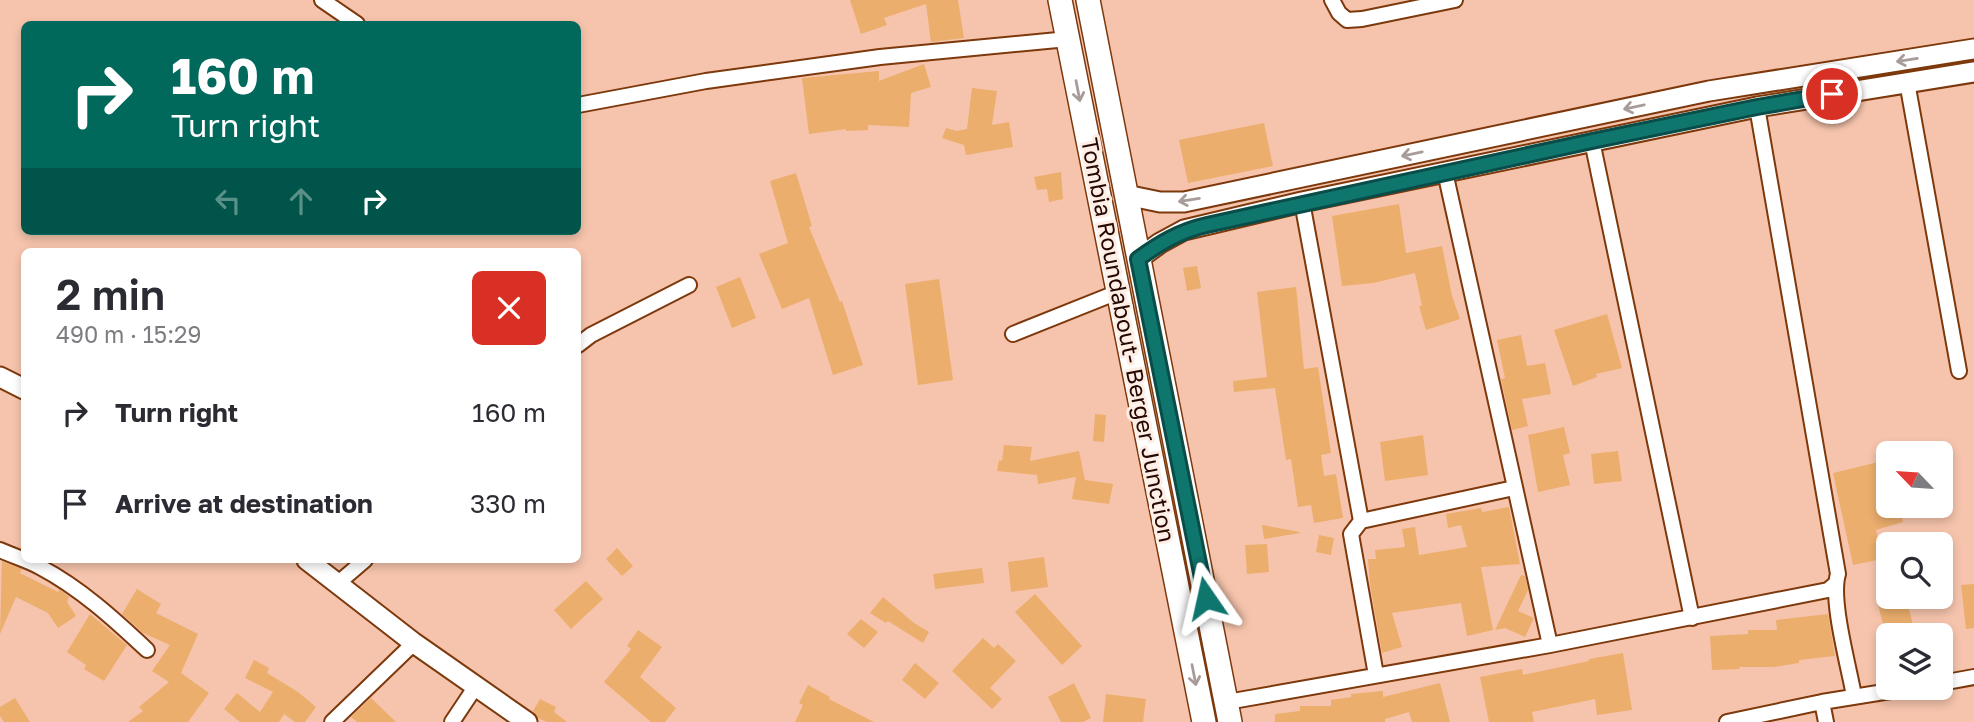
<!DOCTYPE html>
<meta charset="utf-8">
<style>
:root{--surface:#fff;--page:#f7f7f7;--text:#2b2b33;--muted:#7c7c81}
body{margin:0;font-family:"Golos Text",sans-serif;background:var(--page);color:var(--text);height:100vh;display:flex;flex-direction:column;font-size:26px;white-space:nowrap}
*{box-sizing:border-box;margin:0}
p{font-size:23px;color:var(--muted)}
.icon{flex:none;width:38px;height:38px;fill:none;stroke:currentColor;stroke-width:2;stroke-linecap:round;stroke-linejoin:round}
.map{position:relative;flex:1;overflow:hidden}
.side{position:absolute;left:21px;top:248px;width:560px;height:315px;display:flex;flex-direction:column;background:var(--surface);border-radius:10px;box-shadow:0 4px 10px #0003}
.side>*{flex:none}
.top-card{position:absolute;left:21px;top:21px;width:560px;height:214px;border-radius:10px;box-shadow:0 4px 10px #0003;background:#00695c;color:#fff;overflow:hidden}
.needle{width:46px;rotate:295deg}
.buttons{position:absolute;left:1876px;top:441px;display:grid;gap:14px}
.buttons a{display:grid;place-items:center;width:77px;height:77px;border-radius:10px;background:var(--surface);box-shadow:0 4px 10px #0003;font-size:35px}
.pin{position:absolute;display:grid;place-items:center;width:60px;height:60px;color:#fff;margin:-30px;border:4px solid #fff;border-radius:50%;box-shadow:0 2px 7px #0007}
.me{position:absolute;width:77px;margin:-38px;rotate:349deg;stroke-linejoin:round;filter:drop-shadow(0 0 5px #0008)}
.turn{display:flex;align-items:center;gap:24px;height:147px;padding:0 35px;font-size:32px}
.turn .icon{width:91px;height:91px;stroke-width:2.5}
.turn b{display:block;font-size:49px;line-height:60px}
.lanes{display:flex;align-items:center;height:66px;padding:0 35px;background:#0003;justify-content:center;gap:35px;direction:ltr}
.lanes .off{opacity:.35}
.round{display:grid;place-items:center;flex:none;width:74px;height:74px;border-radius:10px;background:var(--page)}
.summary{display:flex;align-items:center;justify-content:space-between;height:119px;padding:0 35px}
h1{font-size:42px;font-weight:600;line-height:52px}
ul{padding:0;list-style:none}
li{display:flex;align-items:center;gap:21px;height:91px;padding:0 35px}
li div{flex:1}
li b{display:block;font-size:26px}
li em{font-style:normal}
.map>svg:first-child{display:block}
.building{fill:#ebae6d}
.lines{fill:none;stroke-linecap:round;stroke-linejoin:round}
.street-casing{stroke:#7d380c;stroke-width:18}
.secondary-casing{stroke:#7d380c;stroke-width:23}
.primary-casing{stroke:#7d380c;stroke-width:26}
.street{stroke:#fff;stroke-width:14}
.secondary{stroke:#fff;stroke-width:19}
.primary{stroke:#fff;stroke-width:23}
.oneway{stroke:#a79c99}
.route-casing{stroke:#0a4d48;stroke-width:18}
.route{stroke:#0f766e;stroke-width:12}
.labels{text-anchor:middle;stroke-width:6;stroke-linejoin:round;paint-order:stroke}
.street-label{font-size:23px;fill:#230700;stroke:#ffeee5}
</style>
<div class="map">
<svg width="1974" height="722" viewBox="0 0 1974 722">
<rect width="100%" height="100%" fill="#f6c4ac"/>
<path class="building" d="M850,0H958L964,38L931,42L926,4L884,18L887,25L861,34Z
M924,64L931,87L911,93L909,127L868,125V130L846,131V129L809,134L802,78L879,71V81Z
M972,88L997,91L992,125L1009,122L1013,147L966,155L964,145L942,138L946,128L957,131L967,129Z
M1264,123L1273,166L1188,183L1179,140Z
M1061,172L1063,199L1049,202L1047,189L1037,190L1034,177Z
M796,173L812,226L809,227L840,302L842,301L863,365L833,375L809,298L782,309L759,254L788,243L770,181Z
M1399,204L1406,253L1442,246L1452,296L1460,319L1426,330L1419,306H1422L1415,273L1373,283L1342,286L1332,216Z
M1197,266L1201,288L1187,291L1183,268Z
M740,277L756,318L732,328L716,287Z
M939,279L953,380L918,385L905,284Z
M1296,287L1304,369L1318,367L1331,453L1321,455L1324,476L1336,474L1343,518L1314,523L1311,505L1298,507L1291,459L1286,460L1275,388L1234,392L1233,381L1267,377L1257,292Z
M1607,314L1622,368L1596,374L1597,377L1573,386L1554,330Z
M1521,335L1527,366L1545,363L1551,394L1522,399L1528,426L1512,430L1501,379L1505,378L1497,340Z
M1095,414L1106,415L1104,442L1093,441Z
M1564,427L1570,453L1563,455L1570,485L1538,492L1528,435Z
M1423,435L1428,475L1385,481L1380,442Z
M1004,445L1032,447L1030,461L1079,451L1085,480L1113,484L1109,504L1072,499L1076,477L1038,484L1037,475L997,471L999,460L1002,461Z
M1618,451L1622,481L1594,484L1591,454Z
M1887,460L1888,506H1899L1903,522L1876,530L1882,559L1853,565L1833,473Z
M1509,507L1520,564L1481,567L1493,630L1467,636L1461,603L1392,613L1402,647L1382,653L1370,585L1368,559H1376L1375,550L1405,547L1402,529L1415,527L1419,555L1467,547L1461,525L1448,528L1446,514L1481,508L1482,512Z
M1262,525L1300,532V533L1264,539Z
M1319,535L1334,538L1331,555L1316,552Z
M1267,544L1269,572L1247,574L1245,545Z
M617,548L633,566L622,576L606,559Z
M1044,557L1048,587L1011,592L1008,562Z
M2,561L22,569L20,573L58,592L59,589L69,597L67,602L76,616L58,628L48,613L16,597L0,634Z
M982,568L984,583L935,589L933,574Z
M1521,575L1525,576L1528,590L1518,611L1534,618L1525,637L1505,628L1495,630Z
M586,581L603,599L571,629L554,610Z
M1974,584V628L1966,629L1961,585Z
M137,589L161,604L156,613L198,634L181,673L209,693L188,722H128L143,711L139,707L169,682L152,671L170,645L143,633L122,614Z
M1035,594L1082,646L1062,665L1015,612Z
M883,597L914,623L929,632L923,643L888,621L886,623L870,613Z
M1906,597L1914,629L1886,637L1878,604Z
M90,614L127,645L104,681L84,669L86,665L67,652Z
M1828,614L1835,656L1799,660V663L1774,667H1739L1740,669L1712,670L1710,636L1748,634V630H1777L1776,620Z
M861,619L878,632L864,648L847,634Z
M638,630L662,647L640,677L676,708L665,722H651L604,682L631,649L627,646Z
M983,638L994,648L998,644L1016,661L990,688L1002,699L992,709L952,671Z
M1623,653L1632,710L1597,715L1595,699L1532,712L1534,722H1489L1480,677L1522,669L1523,675L1589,661V659Z
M254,660L269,668L267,673L298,692L316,707L305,722H295L284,714L279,722H240L224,709L237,693L260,712L273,692L245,678Z
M915,663L939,683L925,699L902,680Z
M1074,683L1091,718L1083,722H1061L1048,697Z
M1440,683L1450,722H1412L1409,712L1385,719V722H1275V714L1300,711V706H1331V700L1351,697V694L1383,691V697Z
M808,685L830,697L829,699L874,722H795L803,705L799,703Z
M1106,694L1146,699L1143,722H1103Z
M15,698L30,722H4L0,716V707Z
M371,698L396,722H357L351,717Z
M540,699L556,707L554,712L567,722H547L538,718L533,711Z"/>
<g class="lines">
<defs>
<path id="street" d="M322,0L357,24
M1332,0L1339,13L1347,20L1362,19L1455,0
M1907,82L1959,371
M578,105L706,81L880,57L1068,39
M1757,107L1838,574C1830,600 1849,667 1854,696
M1592,141L1692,618
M1445,172L1550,645
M1302,202L1361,521
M1013,334L1118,292
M578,345L591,335L689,285
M0,550C13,556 27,560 40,567C80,588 114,619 147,650
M337,584L365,560
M1376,675L1351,534L1361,521L1514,488
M1941,683L1974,677
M1227,702L1550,645L1828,590L1835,584
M1822,702L1826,722
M332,722L414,643
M452,722L476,686
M1727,722L1822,702L1909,688"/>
<path id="secondary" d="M1126,195L1160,202H1184L1709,91L1974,49
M1138,259L1160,243L1184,230L1302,202L1757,107L1974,72
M0,377L24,389
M307,560L414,643L527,722"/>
<path id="primary" d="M1060,0L1204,722
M1088,0L1230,722"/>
</defs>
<use href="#street" class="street-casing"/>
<use href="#secondary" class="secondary-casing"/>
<use href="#primary" class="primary-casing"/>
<use href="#street" class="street"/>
<use href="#secondary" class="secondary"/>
<use href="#primary" class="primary"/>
</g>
<defs><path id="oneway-shaft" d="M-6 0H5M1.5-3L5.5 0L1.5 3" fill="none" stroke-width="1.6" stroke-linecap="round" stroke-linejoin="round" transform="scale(1.75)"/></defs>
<g class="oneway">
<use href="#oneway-shaft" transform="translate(1907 60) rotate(171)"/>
<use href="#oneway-shaft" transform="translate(1078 91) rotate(79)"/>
<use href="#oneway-shaft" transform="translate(1634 107) rotate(168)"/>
<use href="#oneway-shaft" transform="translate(1412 154) rotate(168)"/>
<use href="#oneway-shaft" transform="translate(1189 200) rotate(171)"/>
<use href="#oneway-shaft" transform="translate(1194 675) rotate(79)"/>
</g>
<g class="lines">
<defs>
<path id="route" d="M1206,598L1138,259C1160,243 1180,231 1207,225L1592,141L1757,107L1832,94"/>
</defs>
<use href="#route" class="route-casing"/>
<use href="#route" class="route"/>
</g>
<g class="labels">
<g class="street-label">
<text transform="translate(1128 340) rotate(79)" y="8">Tombia Roundabout- Berger Junction</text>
</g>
</g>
</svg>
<div class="buttons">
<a><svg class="needle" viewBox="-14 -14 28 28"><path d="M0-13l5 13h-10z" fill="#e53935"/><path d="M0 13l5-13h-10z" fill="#7c7c81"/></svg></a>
<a><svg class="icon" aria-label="search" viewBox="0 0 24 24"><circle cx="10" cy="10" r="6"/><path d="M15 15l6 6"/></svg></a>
<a><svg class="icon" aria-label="layers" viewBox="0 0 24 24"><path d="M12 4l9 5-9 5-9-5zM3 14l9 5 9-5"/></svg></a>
</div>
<div class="pin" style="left:1832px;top:94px;background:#d93025"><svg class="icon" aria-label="arrive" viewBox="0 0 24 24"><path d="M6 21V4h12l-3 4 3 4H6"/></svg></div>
<svg class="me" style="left:1206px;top:598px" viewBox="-20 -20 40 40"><path d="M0-17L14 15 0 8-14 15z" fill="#0f766e" stroke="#fff" stroke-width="4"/></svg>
<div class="top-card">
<div class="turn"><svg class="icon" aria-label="right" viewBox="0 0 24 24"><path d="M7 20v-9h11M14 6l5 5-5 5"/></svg><div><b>160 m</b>Turn right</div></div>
<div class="lanes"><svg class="icon off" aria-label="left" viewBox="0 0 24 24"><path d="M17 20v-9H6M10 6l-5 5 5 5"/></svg><svg class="icon off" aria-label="ahead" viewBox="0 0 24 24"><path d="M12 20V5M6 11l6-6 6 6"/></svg><svg class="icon" aria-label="right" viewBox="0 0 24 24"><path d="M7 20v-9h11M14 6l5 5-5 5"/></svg></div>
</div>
<section class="side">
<div class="summary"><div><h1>2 min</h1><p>490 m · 15:29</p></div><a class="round" style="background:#d93025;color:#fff"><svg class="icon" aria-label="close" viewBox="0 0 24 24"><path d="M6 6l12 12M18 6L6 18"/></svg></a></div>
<ul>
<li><svg class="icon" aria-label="right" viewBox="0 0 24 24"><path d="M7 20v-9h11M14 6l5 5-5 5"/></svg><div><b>Turn right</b></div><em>160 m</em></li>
<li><svg class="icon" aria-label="arrive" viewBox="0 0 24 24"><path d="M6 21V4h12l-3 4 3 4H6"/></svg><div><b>Arrive at destination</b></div><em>330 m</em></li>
</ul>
</section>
</div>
